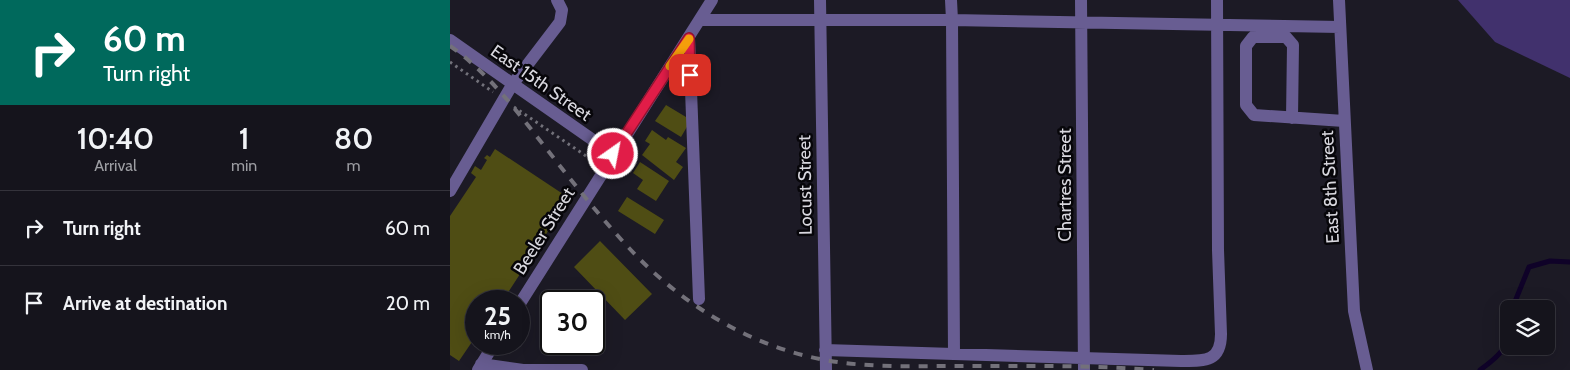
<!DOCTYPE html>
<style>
:root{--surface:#15141c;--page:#222129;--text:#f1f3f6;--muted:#9d9ea3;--line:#34333b}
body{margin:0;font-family:Cabin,sans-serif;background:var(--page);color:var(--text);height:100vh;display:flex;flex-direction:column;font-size:19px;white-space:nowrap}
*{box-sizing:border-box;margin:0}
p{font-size:16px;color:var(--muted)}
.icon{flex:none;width:28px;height:28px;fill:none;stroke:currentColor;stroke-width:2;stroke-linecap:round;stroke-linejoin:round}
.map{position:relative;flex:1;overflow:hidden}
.sheet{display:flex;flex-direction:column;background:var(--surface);width:450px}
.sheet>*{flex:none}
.top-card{background:#00695c;color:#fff;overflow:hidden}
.fabs{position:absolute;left:1050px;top:300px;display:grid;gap:10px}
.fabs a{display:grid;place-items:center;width:55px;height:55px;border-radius:8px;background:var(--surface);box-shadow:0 5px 20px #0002,0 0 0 1px var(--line);font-size:25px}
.speed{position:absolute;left:15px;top:290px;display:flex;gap:10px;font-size:25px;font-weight:700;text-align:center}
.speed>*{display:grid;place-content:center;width:65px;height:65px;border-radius:50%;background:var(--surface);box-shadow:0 5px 20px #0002,0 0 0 1px var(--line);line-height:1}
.speed small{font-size:12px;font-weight:400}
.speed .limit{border:2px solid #111;border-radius:8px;background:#fff;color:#111}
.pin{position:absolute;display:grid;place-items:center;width:42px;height:42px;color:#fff;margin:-21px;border-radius:10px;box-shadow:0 2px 8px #0006}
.me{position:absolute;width:55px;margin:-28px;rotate:33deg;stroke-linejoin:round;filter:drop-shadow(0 0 4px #0008)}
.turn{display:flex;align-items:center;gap:18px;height:105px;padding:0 20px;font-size:22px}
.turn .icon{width:65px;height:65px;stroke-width:2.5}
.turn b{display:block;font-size:35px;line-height:42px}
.eta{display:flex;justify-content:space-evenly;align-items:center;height:85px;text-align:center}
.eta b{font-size:30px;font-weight:600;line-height:35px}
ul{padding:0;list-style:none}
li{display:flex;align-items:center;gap:15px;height:75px;padding:0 20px;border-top:1px solid var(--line)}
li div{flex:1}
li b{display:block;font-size:19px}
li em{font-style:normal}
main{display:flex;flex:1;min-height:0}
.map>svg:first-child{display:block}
.green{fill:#41316d}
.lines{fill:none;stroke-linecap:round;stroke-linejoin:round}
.stream{stroke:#0f0228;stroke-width:5}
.building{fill:#4f4d14}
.path{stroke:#72717a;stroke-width:3;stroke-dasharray:2.5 4;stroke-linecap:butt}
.minor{stroke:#685d92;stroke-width:12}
.rail{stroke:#73717a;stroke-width:4;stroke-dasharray:9 9;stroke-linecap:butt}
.route-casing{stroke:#92132f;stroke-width:12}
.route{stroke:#e11d48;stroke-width:9}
.slow{stroke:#f59e0b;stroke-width:9}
.labels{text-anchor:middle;stroke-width:5;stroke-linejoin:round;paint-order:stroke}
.street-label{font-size:18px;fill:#d8d7de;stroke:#07060a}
</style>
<main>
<section class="sheet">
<div class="top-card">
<div class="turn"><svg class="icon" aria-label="right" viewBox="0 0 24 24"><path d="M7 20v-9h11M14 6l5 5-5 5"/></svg><div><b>60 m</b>Turn right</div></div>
</div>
<div class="eta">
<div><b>10:40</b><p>Arrival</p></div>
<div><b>1</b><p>min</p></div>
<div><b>80</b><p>m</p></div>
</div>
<ul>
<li><svg class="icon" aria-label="right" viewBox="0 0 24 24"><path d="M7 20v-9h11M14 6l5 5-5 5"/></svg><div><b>Turn right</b></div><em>60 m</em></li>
<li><svg class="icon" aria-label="arrive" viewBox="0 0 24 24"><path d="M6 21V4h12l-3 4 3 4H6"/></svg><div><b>Arrive at destination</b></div><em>20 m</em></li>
</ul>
</section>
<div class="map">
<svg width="1120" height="370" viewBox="0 0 1120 370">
<rect width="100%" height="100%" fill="#1c1a25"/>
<path class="green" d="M1008,0H1120V78L1045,42Z"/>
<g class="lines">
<path class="stream" d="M1062,309L1079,267L1100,261L1120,262
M1030,370C1055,352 1057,348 1059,318"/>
</g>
<path class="building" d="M216,105L241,120L231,137L205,121Z
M202,130L216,140L218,137L236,148L226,162L233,167L224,180L192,155L200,144L195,141Z
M45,149L116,196L101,219L104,222L55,297L53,296L49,301H26V336L9,361L0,355V216L26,177L21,173L25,166L31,170L37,160L34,158L37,155L40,157Z
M190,162L219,181L206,201L187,189L193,180L183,173Z
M177,197L214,220L205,234L168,211Z
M150,241L202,294L175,320L124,267Z"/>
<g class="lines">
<path class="path" d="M0,62L43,92
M64,107L142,160L141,162
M69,328L75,318"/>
<path class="minor" d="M370,0L376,370
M631,0L634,370
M889,0L904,311L917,370
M250,20H502L501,0
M239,38L249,299
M0,40L163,154
M842,118L843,45L836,37H803L796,46V105L804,115L894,121
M0,191L62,85L110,22L112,10L107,0
M69,305L262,0
M375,350L731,361C755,361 771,362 771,334L768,250L767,0
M504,354L502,20L890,27
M31,364L73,370H132
M28,370L44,344"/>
<path class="rail" d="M0,46C22,61 43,83 60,103C100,152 137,203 179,248C231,304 299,346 375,360C418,368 464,366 508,366C573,366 638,365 704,370"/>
</g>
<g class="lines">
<defs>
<path id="route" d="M163,154L239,38L240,75"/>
</defs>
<use href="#route" class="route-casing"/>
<use href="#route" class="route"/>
<path class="slow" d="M220,66L239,39"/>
</g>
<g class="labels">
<g class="street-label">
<text transform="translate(91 83) rotate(35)" y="6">East 15th Street</text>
<text transform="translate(355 185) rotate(-91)" y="6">Locust Street</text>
<text transform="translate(615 185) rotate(-90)" y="6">Chartres Street</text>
<text transform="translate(880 187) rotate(-93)" y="6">East 8th Street</text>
<text transform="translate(94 231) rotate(-58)" y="6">Beeler Street</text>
</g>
</g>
</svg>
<div class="fabs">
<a><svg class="icon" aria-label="layers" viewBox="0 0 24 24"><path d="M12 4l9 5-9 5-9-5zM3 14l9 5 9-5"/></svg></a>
</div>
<div class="speed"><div>25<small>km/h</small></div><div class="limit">30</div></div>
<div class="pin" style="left:240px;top:75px;background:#d93025"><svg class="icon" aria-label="arrive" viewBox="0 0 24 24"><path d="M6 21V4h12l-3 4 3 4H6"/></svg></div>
<svg class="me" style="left:163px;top:154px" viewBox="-20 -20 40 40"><circle r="17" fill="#e11d48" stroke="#fff" stroke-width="3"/><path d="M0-11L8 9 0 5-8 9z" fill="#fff"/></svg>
</div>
</main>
